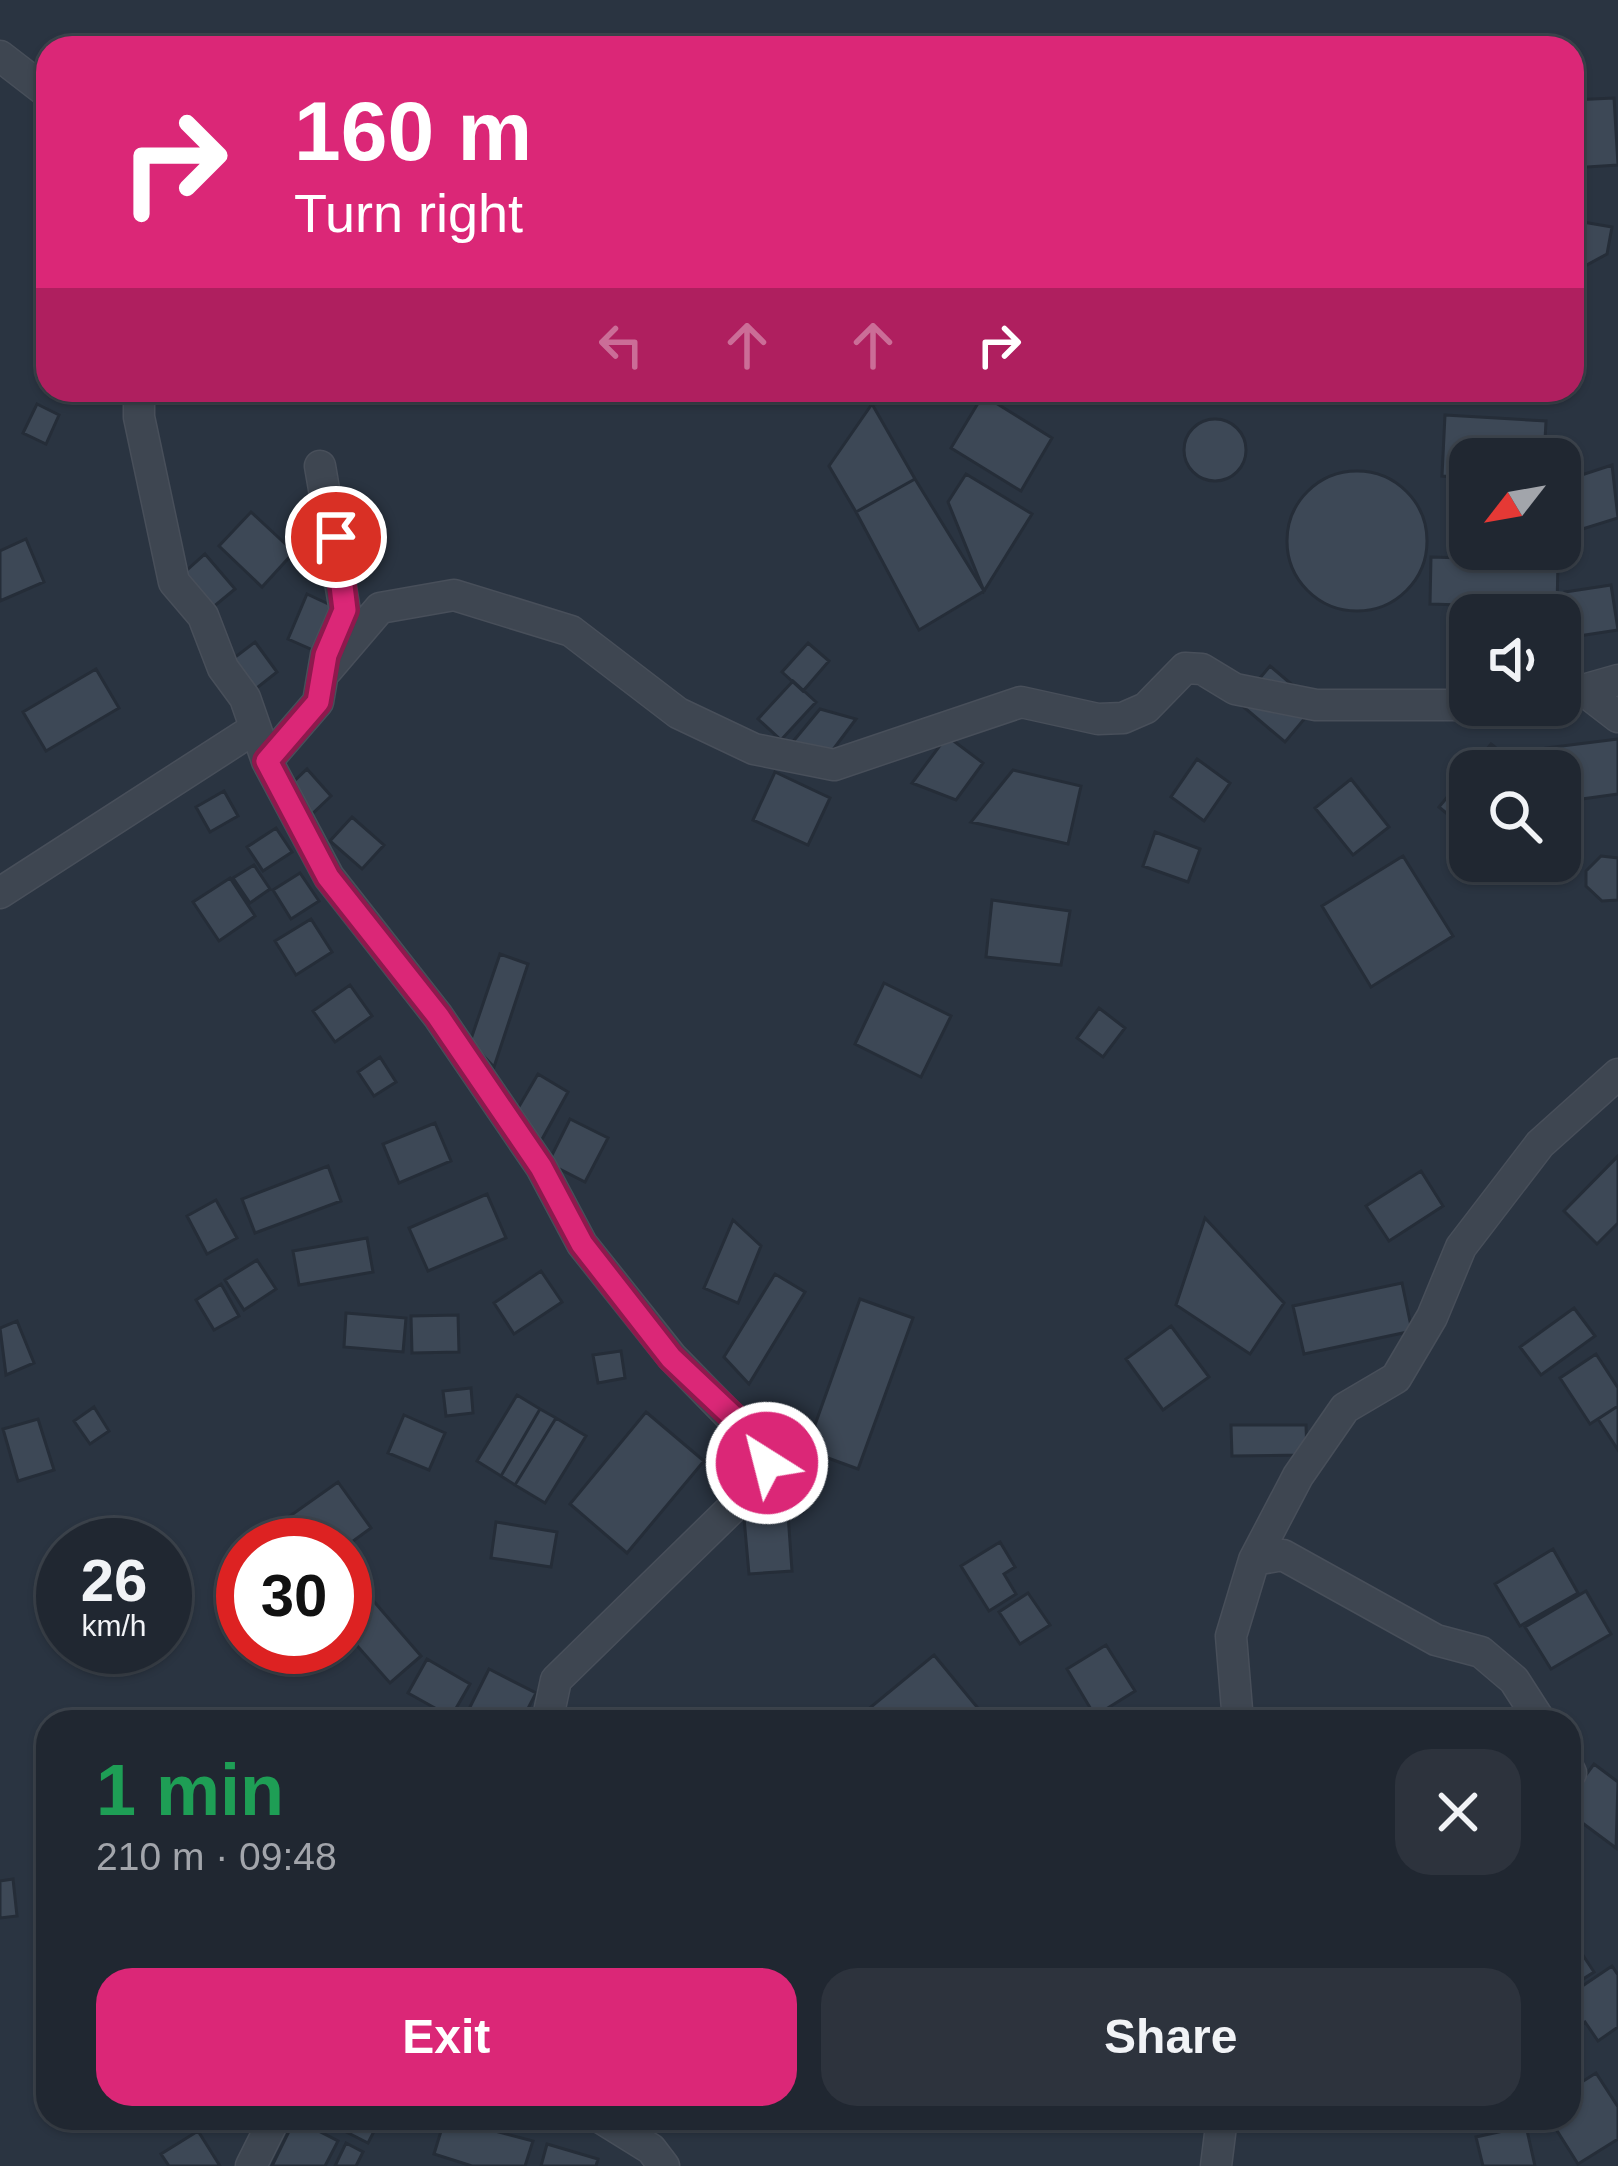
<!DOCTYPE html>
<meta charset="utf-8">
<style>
:root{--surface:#202731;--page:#2d333d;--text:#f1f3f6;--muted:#a2a5ab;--line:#3d444d;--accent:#db2777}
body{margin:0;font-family:Helvetica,sans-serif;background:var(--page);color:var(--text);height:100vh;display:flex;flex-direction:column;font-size:45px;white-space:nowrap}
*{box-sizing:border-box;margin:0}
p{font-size:39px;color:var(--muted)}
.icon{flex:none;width:66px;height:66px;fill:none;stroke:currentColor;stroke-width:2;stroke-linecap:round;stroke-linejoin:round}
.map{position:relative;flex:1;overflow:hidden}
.panel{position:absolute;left:36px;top:1710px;width:1545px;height:420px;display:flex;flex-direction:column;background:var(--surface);border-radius:36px;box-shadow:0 3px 9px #0004,0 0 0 3px var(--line)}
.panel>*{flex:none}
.hud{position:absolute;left:36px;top:36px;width:1548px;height:366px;border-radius:36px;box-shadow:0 3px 9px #0004,0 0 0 3px var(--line);background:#db2777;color:#fff;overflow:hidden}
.needle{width:78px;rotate:239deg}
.buttons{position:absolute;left:1449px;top:438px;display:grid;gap:24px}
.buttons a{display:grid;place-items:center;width:132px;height:132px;border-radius:24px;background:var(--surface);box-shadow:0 3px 9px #0004,0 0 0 3px var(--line);font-size:60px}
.speed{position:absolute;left:36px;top:1518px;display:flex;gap:24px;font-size:60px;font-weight:700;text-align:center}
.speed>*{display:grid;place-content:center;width:156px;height:156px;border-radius:50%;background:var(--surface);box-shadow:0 3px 9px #0004,0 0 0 3px var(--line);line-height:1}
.speed small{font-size:30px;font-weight:400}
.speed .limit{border:18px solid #d22;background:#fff;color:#111}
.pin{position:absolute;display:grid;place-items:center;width:102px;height:102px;color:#fff;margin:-51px;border:6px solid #fff;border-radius:50%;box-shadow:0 3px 12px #0007}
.me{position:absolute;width:132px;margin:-66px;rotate:324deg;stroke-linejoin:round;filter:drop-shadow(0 0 9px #0008)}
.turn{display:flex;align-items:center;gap:42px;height:252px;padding:0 60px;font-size:54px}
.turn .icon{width:156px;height:156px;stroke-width:2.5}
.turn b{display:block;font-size:84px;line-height:102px}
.lanes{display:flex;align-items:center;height:114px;padding:0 60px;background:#0003;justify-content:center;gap:60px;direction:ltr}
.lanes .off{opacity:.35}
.round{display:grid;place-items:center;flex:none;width:126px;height:126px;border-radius:36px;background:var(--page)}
.head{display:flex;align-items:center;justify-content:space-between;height:204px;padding:0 60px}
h1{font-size:72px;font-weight:600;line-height:90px;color:#1e9e55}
.action{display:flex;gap:24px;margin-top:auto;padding:24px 60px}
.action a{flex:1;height:138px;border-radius:36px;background:var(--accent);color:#fff;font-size:48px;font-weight:600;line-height:138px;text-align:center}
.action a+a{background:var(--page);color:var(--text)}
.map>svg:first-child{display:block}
.building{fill:#3d4856;stroke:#252d38;stroke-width:3}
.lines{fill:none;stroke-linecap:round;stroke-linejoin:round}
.street-casing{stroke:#484f5a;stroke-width:33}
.street{stroke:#3e4651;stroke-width:30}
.route-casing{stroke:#8e194d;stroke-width:30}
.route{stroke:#db2777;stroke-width:21}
</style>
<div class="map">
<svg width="1618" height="2166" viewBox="0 0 1618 2166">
<rect width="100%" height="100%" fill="#2a3441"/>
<path class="building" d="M1614,98L1618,165L1572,168V100Z
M1577,221L1612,227L1607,254L1572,273Z
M840,390H920L894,402L872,404Z
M983,395L1052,438L1021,491L951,448Z
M37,404L59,415L46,444L23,433Z
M872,404L915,479L856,512L829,466Z
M1445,415L1546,421L1544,459H1470V478L1442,476Z
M1184 450a31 31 0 1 1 62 0a31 31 0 1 1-62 0Z
M1612,465L1618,518L1560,536V482Z
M1287 541a70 70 0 1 1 140 0a70 70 0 1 1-140 0Z
M966,474L1032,514L984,591L948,502Z
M915,479L984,591L919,630L856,512Z
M251,512L294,552L262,587L219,546Z
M26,539L44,582L0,601V551Z
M205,554L235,589L206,613L177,579Z
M1431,557L1558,561L1557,608L1430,604Z
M1611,585L1618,630L1572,637L1565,592Z
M307,594L341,610L322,654L288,639Z
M255,642L277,672L253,691L230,661Z
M808,643L829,661L803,691L782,672Z
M1270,666L1316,705L1285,742L1239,703Z
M96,669L119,708L46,751L23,712Z
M793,681L816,702L781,740L758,719Z
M820,709L856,719L829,755L791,744Z
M947,736L983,763L956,800L912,783Z
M1618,739V794L1560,802V771H1550L1546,748Z
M1491,744L1524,771H1470V833L1439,807Z
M1197,759L1230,783L1204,821L1171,797Z
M307,769L331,796L312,814L288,787Z
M1013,770L1081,786L1068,844L971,822Z
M775,772L830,798L808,845L753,820Z
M1351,779L1389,827L1353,855L1315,808Z
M224,791L238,816L210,832L196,807Z
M352,817L384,845L362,869L330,841Z
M276,828L292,852L263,871L247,847Z
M1155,832L1200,849L1188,882L1143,866Z
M1403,856L1453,936L1371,987L1322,906Z
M1601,856L1618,858V900L1602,901L1586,886V871Z
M254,865L270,889L250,903L233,878Z
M300,873L319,901L291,919L273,890Z
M230,878L255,916L219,941L193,902Z
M992,900L1070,911L1061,965L986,957Z
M311,919L332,952L296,975L275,941Z
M500,954L528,964L494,1067L470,1042Z
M884,983L951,1016L921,1077L855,1044Z
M350,985L372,1016L335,1042L313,1011Z
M1099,1008L1125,1028L1103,1057L1077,1038Z
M380,1057L396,1082L374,1096L358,1072Z
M538,1074L568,1092L541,1141L517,1110Z
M570,1119L608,1138L585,1182L548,1163Z
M435,1123L451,1161L399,1183L383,1144Z
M1618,1156V1223L1597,1244L1564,1211Z
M328,1166L341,1201L255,1233L242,1199Z
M1421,1171L1443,1206L1389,1241L1366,1206Z
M487,1194L506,1238L428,1271L409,1228Z
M216,1200L237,1238L207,1254L187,1216Z
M1205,1218L1284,1303L1250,1354L1176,1305Z
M733,1220L761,1246L738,1303L704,1288Z
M367,1238L373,1272L299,1285L293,1251Z
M257,1260L276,1289L244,1310L225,1280Z
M541,1271L562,1302L514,1334L494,1303Z
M775,1274L805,1292L749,1384L724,1357Z
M1402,1283L1412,1331L1304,1354L1293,1306Z
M221,1284L239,1316L214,1330L196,1300Z
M860,1299L913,1318L858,1469L806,1450Z
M1574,1308L1595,1336L1541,1375L1520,1347Z
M346,1313L406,1318L403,1352L344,1347Z
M458,1315L459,1352L412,1353L411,1316Z
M17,1321L34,1363L6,1375L0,1328Z
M1171,1326L1209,1377L1163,1410L1126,1359Z
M621,1351L625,1378L598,1383L593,1355Z
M1596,1354L1618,1388V1406L1590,1424L1560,1378Z
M471,1388L473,1413L446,1416L443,1391Z
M517,1395L540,1409L501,1476L477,1461Z
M1618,1406V1450L1598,1419Z
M94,1407L109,1431L90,1444L74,1421Z
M540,1409L556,1418L515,1485L501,1476Z
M646,1412L704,1461L627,1553L570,1504Z
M404,1415L445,1433L429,1470L388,1453Z
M556,1418L586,1436L545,1503L515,1485Z
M38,1419L54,1470L18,1481L3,1429Z
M1231,1425H1306L1307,1455L1232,1456Z
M338,1482L371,1528L345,1547L323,1545L315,1533L297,1545H249Z
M788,1514L792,1571L749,1574L744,1518Z
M496,1522L557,1532L551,1567L491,1558Z
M1000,1542L1015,1567L1004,1574L1016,1594L989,1611L961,1566Z
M1553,1549L1578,1593L1520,1626L1495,1584Z
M364,1590L421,1656L390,1683L345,1632V1607Z
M1586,1591L1611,1634L1551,1669L1525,1627Z
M1028,1593L1050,1625L1020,1644L999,1612Z
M1106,1645L1135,1691L1095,1716L1067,1669Z
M934,1655L977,1707L959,1722H874L866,1711Z
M427,1659L470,1684L451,1717L408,1693Z
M489,1669L536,1693L521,1722L463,1721Z
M1594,1764L1618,1782L1616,1848L1569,1813V1798Z
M13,1879L17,1916L0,1918V1881Z
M1569,1934L1594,1972L1569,1988Z
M1612,1966L1618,1975V2027L1598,2041L1585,2022L1569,2033V1995Z
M1596,2073L1618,2107V2139L1578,2164L1549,2118H1569V2090Z
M319,2118H381L368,2143Z
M445,2118L533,2141L525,2166H472L434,2154Z
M295,2119L338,2141L325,2166H272Z
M1526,2126L1535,2166H1483L1476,2137Z
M198,2131L220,2166H169L161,2154Z
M346,2143L363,2152L356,2166H335Z
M547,2144L598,2159L596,2166H541Z"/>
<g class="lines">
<defs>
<path id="street" d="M0,56L48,93
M139,390V417L174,582L203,616L223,668L245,698L267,761L329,877L438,1016L541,1167L582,1244L672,1357L766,1453L765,1476L556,1680L547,1722
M327,670L380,608L454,595L571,631L678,713L754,749L834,765L1021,702L1098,719L1123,718L1146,708L1185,668L1202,669L1235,689L1316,705H1493
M1618,680L1583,690L1618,717
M267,761L318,702L326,655L345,611L320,466
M0,893L254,729
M1254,1560L1283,1555L1436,1640L1481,1652L1514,1680L1541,1722
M1238,1722L1231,1636L1254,1560L1298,1476L1345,1408L1396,1378L1432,1317L1461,1247L1540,1144L1618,1074
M1569,1769L1571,1773
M601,2118L651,2149L664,2166
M251,2166L275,2118
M1216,2166L1222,2118"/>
</defs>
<use href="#street" class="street-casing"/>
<use href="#street" class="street"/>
</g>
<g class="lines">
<defs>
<path id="route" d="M336,537L345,610L326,655L318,702L267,761L328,877L438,1016L541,1167L582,1244L671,1358L760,1442L767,1463"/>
</defs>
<use href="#route" class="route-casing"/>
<use href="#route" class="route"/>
</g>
</svg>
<div class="buttons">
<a><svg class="needle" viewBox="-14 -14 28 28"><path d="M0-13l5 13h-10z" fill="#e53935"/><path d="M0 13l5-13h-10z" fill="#a2a5ab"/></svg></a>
<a><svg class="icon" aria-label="sound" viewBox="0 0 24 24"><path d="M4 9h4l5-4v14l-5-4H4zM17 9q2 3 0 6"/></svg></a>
<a><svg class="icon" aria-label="search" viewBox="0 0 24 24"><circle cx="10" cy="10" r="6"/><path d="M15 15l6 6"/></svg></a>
</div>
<div class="speed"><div>26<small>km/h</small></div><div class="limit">30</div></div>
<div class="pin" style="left:336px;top:537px;background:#d93025"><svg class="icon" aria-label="arrive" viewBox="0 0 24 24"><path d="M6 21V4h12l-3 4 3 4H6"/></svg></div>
<svg class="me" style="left:767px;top:1463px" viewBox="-20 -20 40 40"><circle r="17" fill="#db2777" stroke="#fff" stroke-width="3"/><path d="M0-11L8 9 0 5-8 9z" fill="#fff"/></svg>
<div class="hud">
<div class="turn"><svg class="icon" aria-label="right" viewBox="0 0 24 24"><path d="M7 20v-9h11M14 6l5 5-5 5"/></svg><div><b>160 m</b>Turn right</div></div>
<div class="lanes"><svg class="icon off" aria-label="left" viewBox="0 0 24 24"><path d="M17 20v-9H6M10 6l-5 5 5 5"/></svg><svg class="icon off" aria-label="ahead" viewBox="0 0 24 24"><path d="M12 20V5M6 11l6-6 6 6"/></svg><svg class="icon off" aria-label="ahead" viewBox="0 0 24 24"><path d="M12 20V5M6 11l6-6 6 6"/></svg><svg class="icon" aria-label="right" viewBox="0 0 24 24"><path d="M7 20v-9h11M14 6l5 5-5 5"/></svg></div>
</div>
<section class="panel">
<div class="head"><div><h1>1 min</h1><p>210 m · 09:48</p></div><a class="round"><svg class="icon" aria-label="close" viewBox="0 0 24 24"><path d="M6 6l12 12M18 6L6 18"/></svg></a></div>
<div class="action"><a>Exit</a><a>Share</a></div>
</section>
</div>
